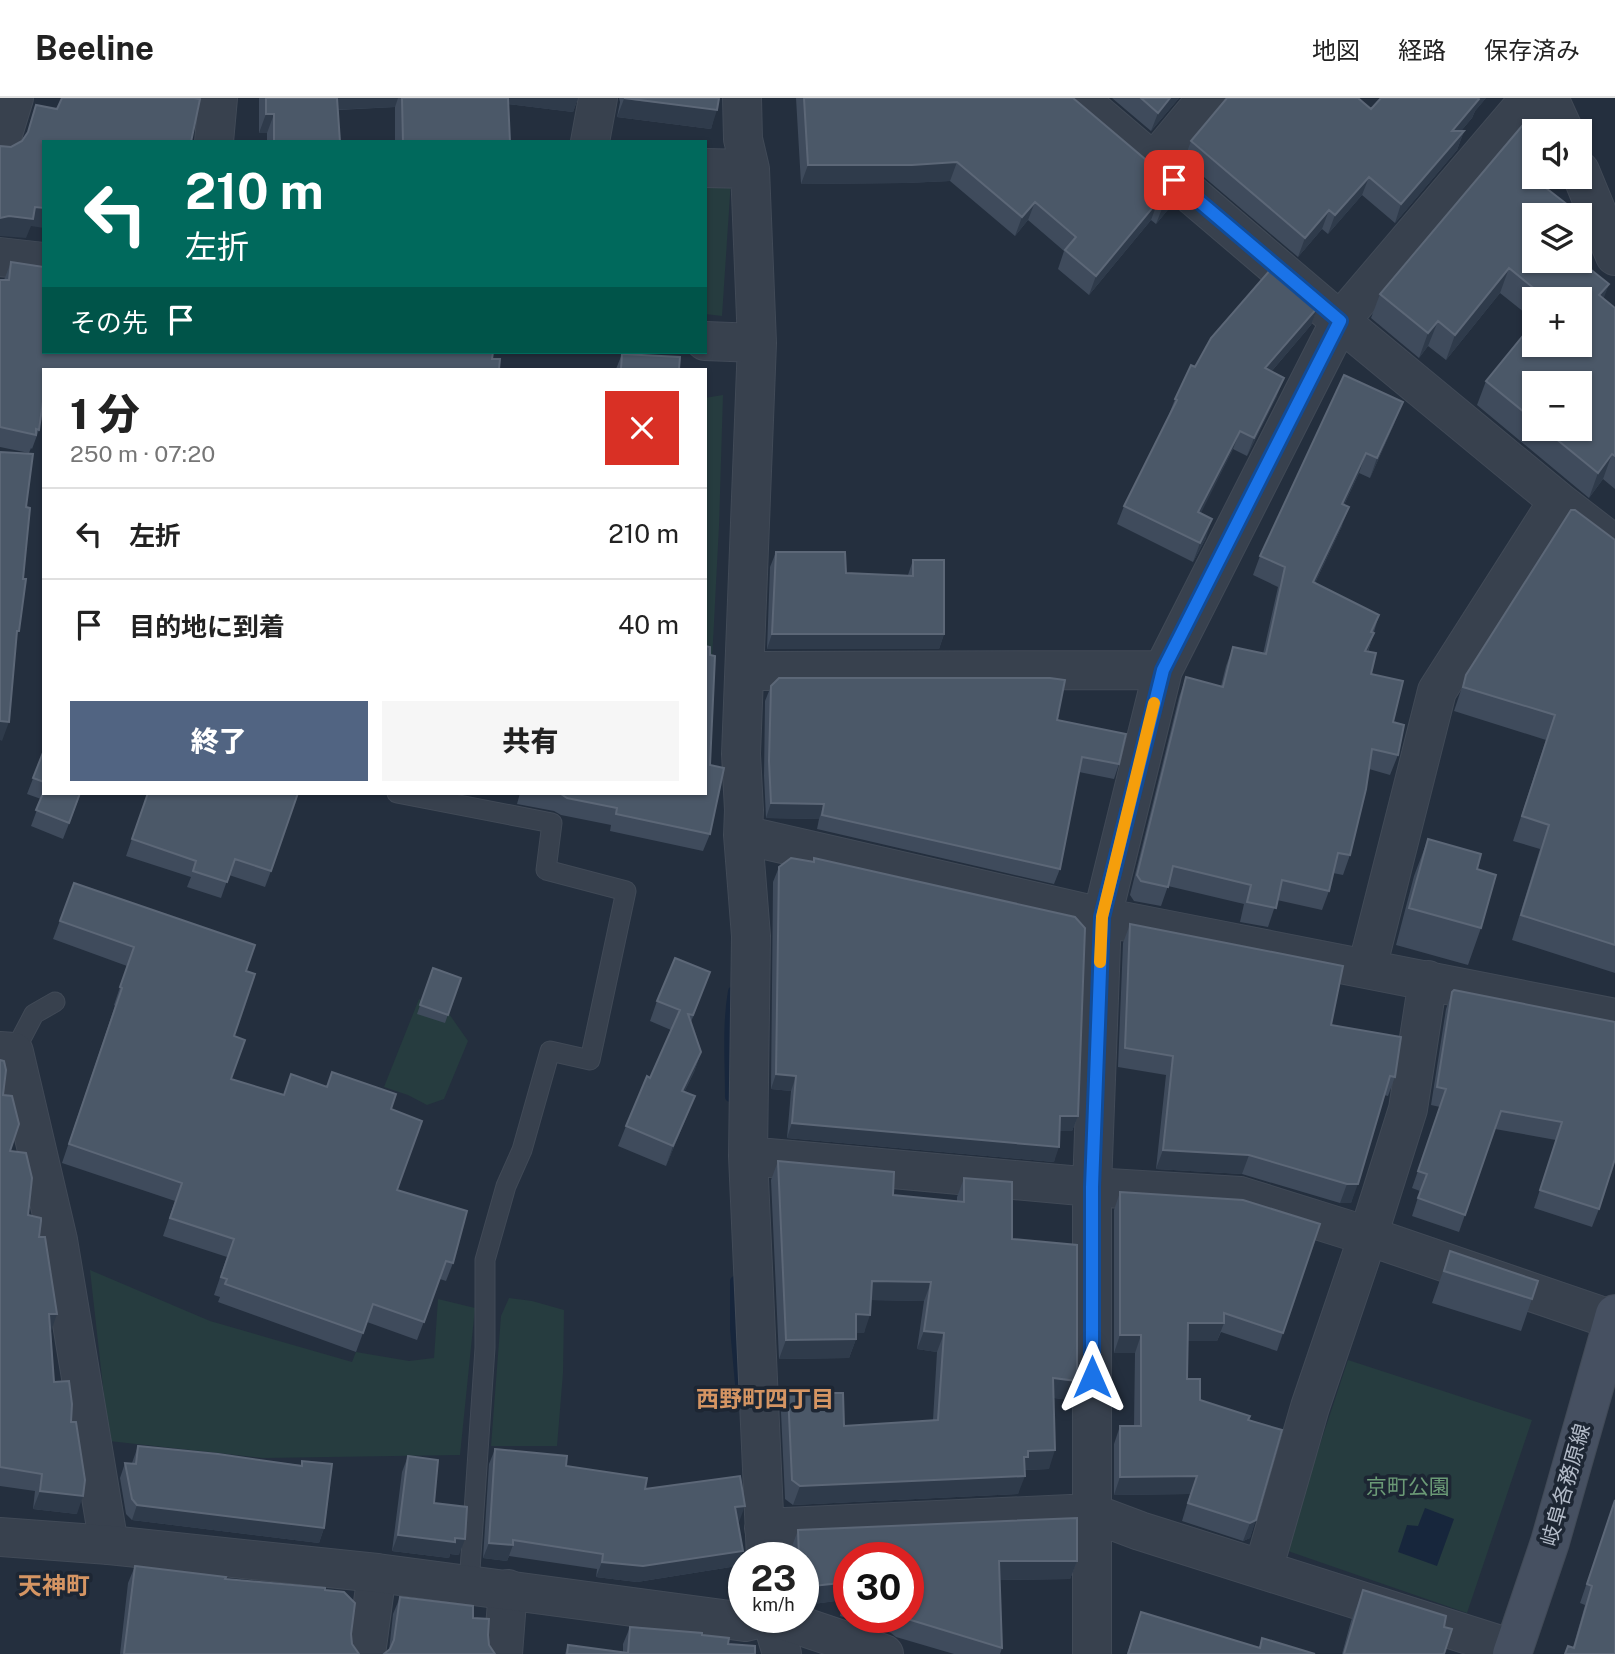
<!DOCTYPE html>
<html lang="ja">
<meta charset="utf-8">
<style>
:root{--surface:#fff;--page:#f6f6f6;--text:#222;--muted:#767676;--line:#e0e0e0;--accent:#516482}
body{margin:0;font-family:"Public Sans","Noto Sans JP",sans-serif;background:var(--page);color:var(--text);height:100vh;display:flex;flex-direction:column;font-size:26px;white-space:nowrap}
*{box-sizing:border-box;margin:0}
p{font-size:23px;color:var(--muted)}
.icon{flex:none;width:38px;height:38px;fill:none;stroke:currentColor;stroke-width:2;stroke-linecap:round;stroke-linejoin:round}
.map{position:relative;flex:1;overflow:hidden}
.drawer{position:absolute;left:42px;top:270px;width:665px;height:427px;display:flex;flex-direction:column;background:var(--surface);border-radius:0px;box-shadow:0 2px 5px #0004}
.drawer>*{flex:none}
.hud{position:absolute;left:42px;top:42px;width:665px;height:214px;border-radius:0px;box-shadow:0 2px 5px #0004;background:#00695c;color:#fff;overflow:hidden}
.buttons{position:absolute;left:1522px;top:21px;display:grid;gap:14px}
.buttons a{display:grid;place-items:center;width:70px;height:70px;border-radius:0px;background:var(--surface);box-shadow:0 2px 5px #0004;font-size:35px}
.speed{position:absolute;left:728px;top:1444px;display:flex;gap:14px;font-size:35px;font-weight:700;text-align:center}
.speed>*{display:grid;place-content:center;width:91px;height:91px;border-radius:50%;background:var(--surface);box-shadow:0 2px 5px #0004;line-height:1}
.speed small{font-size:18px;font-weight:400}
.speed .limit{border:10px solid #d22;background:#fff;color:#111}
.pin{position:absolute;display:grid;place-items:center;width:60px;height:60px;color:#fff;margin:-30px;border-radius:14px;box-shadow:0 4px 10px #0006}
.me{position:absolute;width:77px;margin:-38px;rotate:0deg;stroke-linejoin:round;filter:drop-shadow(0 0 5px #0008)}
.turn{display:flex;align-items:center;gap:24px;height:147px;padding:0 28px;font-size:32px}
.turn .icon{width:91px;height:91px;stroke-width:2.5}
.turn b{display:block;font-size:49px;line-height:60px}
.then{display:flex;align-items:center;height:66px;padding:0 28px;background:#0003;gap:14px;font-size:26px}
.round{display:grid;place-items:center;flex:none;width:74px;height:74px;border-radius:0px;background:var(--page)}
.headline{display:flex;align-items:center;justify-content:space-between;height:119px;padding:0 28px}
h1{font-size:42px;font-weight:800;line-height:52px}
.primary-button{display:flex;gap:14px;margin-top:auto;padding:14px 28px}
.primary-button a{flex:1;height:80px;border-radius:0px;background:var(--accent);color:#fff;font-size:28px;font-weight:800;line-height:80px;text-align:center}
.primary-button a+a{background:var(--page);color:var(--text)}
ul{padding:0;list-style:none}
li{display:flex;align-items:center;gap:21px;height:91px;padding:0 28px;border-top:2px solid var(--line)}
li div{flex:1}
li b{display:block;font-size:26px}
li em{font-style:normal}
header{display:flex;align-items:center;gap:42px;box-sizing:border-box;height:98px;padding:0 35px;background:var(--surface);border-bottom:2px solid var(--line)}
header strong{font-size:33px}
nav{display:flex;gap:38px;margin-inline-start:auto;font-size:24px}
.map>svg:first-child{display:block}
.green{fill:#263c3f}
.water{fill:#17263c}
.lines{fill:none;stroke-linecap:round;stroke-linejoin:round}
.stream{stroke:#17263c;stroke-width:10}
.service-casing{stroke:#414a57;stroke-width:21}
.minor-casing{stroke:#414a57;stroke-width:40}
.tertiary-casing{stroke:#414a57;stroke-width:40}
.secondary-casing{stroke:#414a57;stroke-width:40}
.service{stroke:#38414e;stroke-width:19}
.minor{stroke:#38414e;stroke-width:38}
.tertiary{stroke:#38414e;stroke-width:38}
.secondary{stroke:#465061;stroke-width:38}
.wall{fill:#3f4b5c;fill-rule:evenodd}
.shaded-wall{fill:#2f3b4b}
.building{fill:#4b5868;stroke:#5c6777;stroke-width:2}
.route-casing{stroke:#114b97;stroke-width:18}
.route{stroke:#1a73e8;stroke-width:12}
.slow{stroke:#f59e0b;stroke-width:12}
.labels{text-anchor:middle;stroke-width:7;stroke-linejoin:round;paint-order:stroke}
.street-label{font-size:21px;fill:#b4bcc9;stroke:#1d2633}
.park-label{font-size:21px;fill:#6b9a76;stroke:#1d2633}
.neighbourhood-label{font-size:23px;font-weight:bold;fill:#d59563;stroke:#1d2633}
.quarter-label{font-size:24px;font-weight:bold;fill:#d59563;stroke:#1d2633}
</style>
<header>
<strong>Beeline</strong>
<nav><a>地図</a><a>経路</a><a>保存済み</a></nav>
</header>
<div class="map">
<svg width="1615" height="1556" viewBox="0 0 1615 1556">
<rect width="100%" height="100%" fill="#242f3e"/>
<path class="green" d="M705,79L731,82L722,218L705,216Z
M723,297L719,428L712,562L705,561V300Z
M419,901L447,913L468,943L444,1001L427,1007L408,997L384,989Z
M90,1172L210,1223L352,1264L356,1254L409,1263L434,1260L438,1201L475,1210L460,1357L263,1360L109,1343Z
M509,1200L532,1203L564,1212L563,1275L557,1348H491L501,1218Z
M1348,1262L1532,1322L1467,1515L1285,1452Z"/>
<path class="water" d="M1425,1410L1454,1421L1437,1468L1398,1454L1407,1427L1418,1428Z"/>
<g class="lines">
<path class="stream" d="M730,999C730,964 727,928 733,893
M735,1183V1230L740,1286"/>
<defs>
<path id="service" d="M397,695L552,725L546,772L626,793L590,962L550,953L522,1052L506,1088L485,1162V1250L469,1487
M14,954L34,916L55,904"/>
<path id="minor" d="M742,0L743,41L750,71L757,245L741,656L744,712L743,737L751,838L748,1058L766,1460
M1078,0L1340,223L1558,403L1615,447
M1549,0L1564,33
M214,44L218,0
M590,44L598,0
M0,46L14,0
M1153,65L1207,0
M705,70L750,71
M1580,73L1615,158
M0,159L44,164
M705,243L757,245
M745,573L1163,572
M743,737L1102,819L1615,920
M1367,870L1437,593L1558,403
M0,953L14,954L58,1142L109,1447
M748,1058L1092,1089L1240,1098L1368,1138L1613,1222
M764,1430L1092,1415L1140,1433L1513,1551
M1263,1472L1310,1309L1368,1138L1408,1011L1428,882
M771,1519L782,1556
M366,1556L377,1475
M503,1556L508,1491
M1092,1556V1089L1102,819L1163,572L1340,223L1530,0"/>
<path id="tertiary" d="M0,1439L109,1447L377,1475L745,1524L766,1519
M774,1519L884,1556"/>
<path id="secondary" d="M1512,1556L1550,1444L1615,1216"/>
</defs>
<use href="#service" class="service-casing"/>
<use href="#minor" class="minor-casing"/>
<use href="#tertiary" class="tertiary-casing"/>
<use href="#secondary" class="secondary-casing"/>
<use href="#service" class="service"/>
<use href="#minor" class="minor"/>
<use href="#tertiary" class="tertiary"/>
<use href="#secondary" class="secondary"/>
</g>
<path class="wall" d="M259,0H578L573,14L508,6L510,44H395V9L338,12L340,44H267V35H259Z
M619,0H719L711,31L617,19L620,4Z
M796,0H1073L1178,89L1171,108L1156,126L1151,122L1089,197L1058,171L1064,153L1028,122L1015,138L950,83L906,85L801,86Z
M1112,0H1179L1151,33Z
M1381,0H1486L1475,13L1472,20L1461,33H1464L1457,52L1395,125L1362,97L1328,136L1322,131L1298,159L1184,62L1191,43L1371,11Z
M1547,83L1543,88L1577,114L1576,117H1535V163L1609,186L1603,200L1615,210V391L1603,381L1589,400L1477,307L1486,283L1535,223L1500,195L1446,262L1428,248L1419,260L1371,220L1380,196ZM1535,201H1580L1535,247ZM1535,285L1580,331H1535Z
M11,164L44,271L39,332L32,351L31,350L29,355L0,349V182H4Z
M1318,209L1311,227L1271,274L1277,298L1247,358L1233,351L1200,415L1206,440L1193,464L1117,426L1124,408L1168,319L1175,301Z
M622,256L679,271H616Z
M1395,324L1370,380L1359,375L1344,407L1342,428L1315,485L1379,517L1368,554L1371,576L1393,624L1398,657L1390,677L1369,671L1350,757L1343,777L1333,775L1329,793L1322,812L1277,802L1268,829L1240,824L1244,806L1168,788L1161,808L1134,803L1130,797L1179,599L1186,579L1221,588L1226,568L1233,549L1263,556L1278,489L1253,477L1260,458Z
M1611,440L1615,442V875L1512,842L1540,751L1513,743L1546,642L1454,613L1466,577Z
M776,454L846,475L908,477L913,462L944,536L939,551H767L770,469Z
M771,588L1057,622L1119,666L1114,681L1079,674L1060,771L1054,786L817,731L819,721L766,720L764,678L765,603Z
M44,652V695H81L63,741L31,728L41,701L27,696Z
M710,667V736L703,753L610,733L611,727L561,717L554,713L517,706L520,695H705Z
M148,695L271,773L265,789L229,777L221,800L187,789L191,779L126,758Z
M1428,741L1477,771L1481,830L1468,867L1396,847L1414,778Z
M814,760L1078,1018L1072,1033H1060L1054,1064L787,1040L791,993L771,991L773,784L779,769L813,764Z
M74,785L246,873L234,938L231,981L283,997L391,1011L397,1092L453,1165L446,1183L440,1181L417,1242L367,1224L356,1254L218,1204L220,1199L214,1197L227,1159L163,1138L175,1103L62,1065L115,908L114,907L127,868L53,841Z
M1130,826L1331,927L1395,979L1388,998L1384,997L1351,1105H1340L1242,1076L1156,1071L1166,977L1118,969L1123,845Z
M433,870L461,880L445,925L417,916Z
M710,874L691,924L701,954L694,974L684,994L695,998L666,1068L618,1048L626,1028L650,980L671,932L650,923L657,903Z
M1452,894L1615,924L1599,1111L1592,1129L1534,1110L1556,1042L1495,1031L1459,1134L1412,1118L1420,1093L1412,1090L1440,1009L1431,1007L1446,911Z
M0,962L10,1053L28,1117L39,1139L51,1233L54,1284L71,1324L77,1416L33,1411L35,1393L0,1388Z
M778,1063L893,1097L957,1104V1099L964,1080L1012,1141L1070,1302L1054,1300L1049,1371L1024,1372L1018,1396L793,1407L785,1401L781,1314L788,1295L844,1328L933,1322L937,1254L917,1251L924,1203L871,1202L864,1235H856V1241L849,1260L779,1261L771,1082Z
M1120,1094L1283,1235L1277,1253L1221,1234L1217,1243H1188L1187,1281L1200,1302L1248,1322L1282,1332L1250,1440L1243,1443L1182,1423L1190,1396L1114,1397V1346L1120,1328H1134L1135,1255H1114V1112Z
M1450,1153L1532,1201L1521,1233L1432,1205Z
M138,1348L301,1367L302,1363L324,1430L319,1445L132,1422L126,1416L120,1380L125,1365H132Z
M495,1351L645,1391L739,1424H738L737,1468L637,1484L596,1479L597,1471L509,1458L507,1463L483,1460L489,1366Z
M408,1358L434,1405L459,1457L450,1456L449,1460L392,1453L402,1374Z
M1615,1402V1556L1573,1549L1585,1507L1580,1505Z
M798,1432L1077,1463L1070,1481L999,1482L1002,1550L1000,1556H954L896,1539L891,1535L840,1518L843,1502L806,1507L803,1506V1460H792L791,1451ZM849,1460L908,1519H849Z
M135,1468L225,1481L325,1492L351,1536L352,1546L359,1556H120L128,1485Z
M1363,1492L1444,1529V1556H1342L1351,1523Z
M400,1499L473,1520L488,1537L489,1547L389,1553L393,1516Z
M1141,1514L1259,1550L1262,1540L1315,1556H1127Z
M630,1529L702,1537L755,1556H565L568,1547L623,1554V1546Z"/>
<path class="shaded-wall" d="M334,0H398L395,9L330,12Z
M502,0H578L573,14L500,5Z
M1170,0H1179L1151,33L1158,15Z
M1477,0H1486L1475,13L1472,20L1445,52L1452,33Z
M624,1L717,12L711,31L617,19Z
M266,16H274L267,35H259Z
M1464,33L1457,52L1395,125L1401,106Z
M957,64L950,83L906,85L801,86L808,67Z
M1369,79L1362,97L1328,136L1335,117Z
M1540,79H1549L1547,83L1528,108L1537,83Z
M1178,89L1171,108L1156,126L1163,108Z
M1158,103L1151,122L1089,197L1096,178Z
M1035,104L1028,122L1015,138L1022,119Z
M35,109L44,110V130L31,128L26,140L0,138V120Z
M1329,112L1322,131L1298,159L1305,140Z
M1509,170L1500,195L1446,262L1455,237Z
M1609,186L1600,210L1599,197Z
M1318,209L1311,227L1258,289L1265,270Z
M1438,223L1428,248L1419,260L1428,235Z
M1284,280L1277,298L1247,358L1254,340Z
M43,303H44V322H36Z
M1403,304L1395,324L1370,380L1377,360Z
M1240,333L1233,351L1192,433L1198,414Z
M1366,355L1359,375L1335,426L1342,406Z
M1612,356L1603,381L1589,400L1598,375Z
M1349,409L1342,428L1306,504L1313,484Z
M1212,421L1206,440L1193,464L1200,445Z
M1374,535L1367,555L1365,553Z
M772,536H944L939,551H767Z
M0,623L9,624L2,643L0,642Z
M771,705L824,706L819,721L766,720Z
M701,954L694,974L675,1013L682,993Z
M776,976L796,978L791,993L771,991Z
M695,998L687,1018L666,1068L673,1048Z
M1060,1018H1078L1072,1033H1055Z
M792,1025L1059,1049L1054,1064L787,1040Z
M1163,1052L1249,1057L1242,1076L1156,1071Z
M1347,1086H1358L1351,1105H1340Z
M872,1183L931,1184L924,1203L865,1202Z
M49,1216H57L51,1233L43,1234Z
M856,1216L870,1217L864,1235H849Z
M1188,1225H1224L1217,1243H1181Z
M924,1233L944,1235L937,1254L917,1251Z
M1120,1237H1141L1135,1255H1114Z
M856,1241L849,1260L779,1261L786,1242Z
M1053,1280L1077,1283L1070,1302L1047,1299Z
M1055,1352L1049,1371L1023,1372L1025,1378L1018,1396L793,1407L800,1388L1024,1359L1028,1353Z
M1197,1378L1190,1396L1114,1397L1120,1379Z
M40,1393L83,1398L77,1416L33,1411Z
M137,1407L324,1430L319,1445L132,1422Z
M745,1408L739,1424L730,1425L735,1409Z
M1256,1422L1250,1440L1243,1443L1250,1425Z
M398,1437L465,1441L459,1457L450,1456L449,1460L392,1453Z
M489,1445L513,1447L507,1463L483,1460Z
M743,1453L737,1468L637,1484L596,1479L602,1464Z
M999,1463H1077L1070,1481L992,1482Z
M849,1484L843,1502L806,1507L813,1488Z"/>
<path class="building" d="M62,0H194L200,1L191,44H44V110L35,109L33,121L9,118L0,120V48L11,49L22,43L28,34L36,7L57,11Z
M266,0H337L340,44H274V16H266Z
M402,0H508L510,44H403Z
M624,0H719L717,12Z
M804,0H1073L1178,89L1163,108L1158,103L1096,178L1065,152L1076,139L1035,104L1022,119L957,64L912,67H808Z
M1141,0H1170L1158,15Z
M1227,0H1358L1371,11L1381,0H1478L1479,1L1452,33H1464L1401,106L1369,79L1335,117L1329,112L1305,140L1191,43Z
M1522,28L1535,39V79H1540L1537,83L1577,114L1574,117H1535V163H1580L1609,186L1599,197L1615,210V358L1612,356L1598,375L1544,331H1580V285H1535V323L1486,283L1535,223V247H1580V201H1547L1509,170L1455,237L1438,223L1428,235L1380,196Z
M11,164L44,169V254H493L492,261H500L499,271H44V303H43L39,332L36,331V337L0,329V182H9Z
M1272,170L1318,209L1265,270L1284,280L1254,340L1240,333L1198,414L1212,421L1200,445L1124,408L1177,302L1175,301L1191,267L1195,269L1211,240Z
M622,256L680,259L679,271H621Z
M1344,277L1403,304L1377,360L1366,355L1342,406L1349,409L1313,484L1379,517L1371,534L1374,535L1365,553L1376,555L1371,576L1403,583L1393,624L1404,627L1398,657L1372,651L1366,691L1350,757L1338,755L1329,793L1282,782L1276,810L1247,804L1251,787L1173,768L1168,789L1141,783L1137,777L1186,579L1223,589L1233,549L1266,556L1285,469L1260,458Z
M0,354L33,356L26,409L30,410L23,481H26L19,533H17L9,624L0,623Z
M1571,412H1575L1615,442V847L1521,817L1549,727L1522,718L1555,617L1463,589L1466,577Z
M776,454H845L846,475L913,478V462H944V536H772Z
M705,548L710,549V557L715,558L710,667L724,670L710,736L616,716L617,710L567,700L561,696L557,695H705Z
M779,580H1050L1065,582L1057,622L1126,636L1119,666L1082,659L1060,771L822,717L824,706L771,705L769,663L771,588Z
M44,652V684L33,680Z
M44,693V695H80L69,725L36,712Z
M148,695H298L271,773L235,761L227,784L193,773L196,763L132,741Z
M1428,741L1481,756L1477,771L1496,777L1481,830L1409,810Z
M791,760L814,764V760L1075,819L1085,830L1078,1018H1060L1059,1049L792,1025L796,978L776,976L779,769Z
M74,785L255,847L246,873L255,876L234,938L245,942L231,981L284,997L291,976L327,989L332,974L396,996L391,1011L422,1023L397,1092L467,1113L453,1165L446,1163L424,1224L373,1206L363,1235L225,1186L227,1181L221,1179L234,1141L170,1120L182,1085L69,1046L122,890L120,889L134,849L60,823Z
M1130,826L1343,868L1331,927L1401,939L1395,979L1390,978L1358,1086H1347L1249,1057L1163,1052L1173,958L1125,950Z
M675,860L710,874L693,917L688,916L701,954L682,993L695,998L673,1048L626,1028L647,978L650,980L680,912L657,903Z
M433,870L461,880L448,917L420,907Z
M1454,892L1615,924V1061L1599,1111L1540,1092L1562,1024L1501,1013L1465,1117L1418,1100L1427,1076L1418,1073L1446,991L1437,989L1452,894Z
M0,962L4,963L6,972L3,997L12,998L19,1026L10,1053L26,1055L32,1080L28,1117L41,1120V1123L39,1139H45L57,1216H49L54,1284L69,1283L72,1306L71,1324H76L85,1382L83,1398L40,1393L42,1376L0,1369Z
M778,1063L894,1074L893,1097L964,1104V1080L1012,1084V1141L1077,1147V1283L1053,1280L1055,1352L1028,1353V1359H1024L1025,1378L800,1388L792,1382L788,1295H843L844,1328L938,1322L944,1235L924,1233L931,1184L872,1183L870,1217L856,1216V1241L786,1242Z
M1120,1094L1243,1102L1320,1126L1283,1235L1224,1215V1225H1188L1187,1281H1200V1302L1250,1318L1248,1322L1282,1332L1256,1422L1250,1425L1188,1405L1197,1378L1120,1379V1328H1141V1237H1120Z
M1450,1153L1538,1183L1532,1201L1444,1173Z
M138,1348L218,1356L302,1368V1363L332,1366L324,1430L137,1407L132,1401L125,1365L136,1366Z
M495,1351L567,1358L566,1368L647,1380L645,1391L740,1378L745,1408L735,1409L743,1453L643,1468L602,1464L603,1456L513,1442V1447L489,1445Z
M408,1358L438,1362L434,1405L467,1409L465,1441L455,1440V1444L398,1437Z
M1615,1402V1556H1565L1568,1548L1574,1550L1592,1488L1587,1486Z
M1077,1420V1463H999L1002,1550L901,1519H908V1460H849V1484L813,1488L803,1485V1460H799L798,1432Z
M135,1468L226,1479L225,1481L325,1490V1492L344,1494L355,1505L351,1536L352,1546L359,1556H124Z
M1363,1492L1446,1518L1444,1529L1452,1531L1444,1556H1344Z
M400,1499L473,1508V1520L489,1521L488,1537L489,1547L495,1556H384L390,1551L394,1542Z
M1141,1514L1260,1550L1262,1540L1315,1556H1128Z
M630,1529L702,1535V1537L729,1540L728,1546L755,1548V1556H567L568,1547L628,1555Z"/>
<g class="lines">
<defs>
<path id="route" d="M1092,1279V1089L1102,819L1163,572L1340,223L1174,82"/>
</defs>
<use href="#route" class="route-casing"/>
<use href="#route" class="route"/>
<path class="slow" d="M1100,864L1102,819L1154,605"/>
</g>
<g class="labels">
<g class="street-label">
<text transform="translate(1566 1387) rotate(-74)" y="7">岐阜各務原線</text>
</g>
<g class="park-label">
<text x="1408" y="1396">京町公園</text>
</g>
<g class="neighbourhood-label">
<text x="765" y="1309">西野町四丁目</text>
</g>
<g class="quarter-label">
<text x="54" y="1496">天神町</text>
</g>
</g>
</svg>
<div class="buttons">
<a><svg class="icon" aria-label="sound" viewBox="0 0 24 24"><path d="M4 9h4l5-4v14l-5-4H4zM17 9q2 3 0 6"/></svg></a>
<a><svg class="icon" aria-label="layers" viewBox="0 0 24 24"><path d="M12 4l9 5-9 5-9-5zM3 14l9 5 9-5"/></svg></a>
<a>+</a>
<a>−</a>
</div>
<div class="speed"><div>23<small>km/h</small></div><div class="limit">30</div></div>
<div class="pin" style="left:1174px;top:82px;background:#d93025"><svg class="icon" aria-label="arrive" viewBox="0 0 24 24"><path d="M6 21V4h12l-3 4 3 4H6"/></svg></div>
<svg class="me" style="left:1092px;top:1279px" viewBox="-20 -20 40 40"><path d="M0-17L14 15 0 8-14 15z" fill="#1a73e8" stroke="#fff" stroke-width="4"/></svg>
<div class="hud">
<div class="turn"><svg class="icon" aria-label="left" viewBox="0 0 24 24"><path d="M17 20v-9H6M10 6l-5 5 5 5"/></svg><div><b>210 m</b>左折</div></div>
<div class="then">その先<svg class="icon" aria-label="arrive" viewBox="0 0 24 24"><path d="M6 21V4h12l-3 4 3 4H6"/></svg></div>
</div>
<section class="drawer">
<div class="headline"><div><h1>1 分</h1><p>250 m · 07:20</p></div><a class="round" style="background:#d93025;color:#fff"><svg class="icon" aria-label="close" viewBox="0 0 24 24"><path d="M6 6l12 12M18 6L6 18"/></svg></a></div>
<ul>
<li><svg class="icon" aria-label="left" viewBox="0 0 24 24"><path d="M17 20v-9H6M10 6l-5 5 5 5"/></svg><div><b>左折</b></div><em>210 m</em></li>
<li><svg class="icon" aria-label="arrive" viewBox="0 0 24 24"><path d="M6 21V4h12l-3 4 3 4H6"/></svg><div><b>目的地に到着</b></div><em>40 m</em></li>
</ul>
<div class="primary-button"><a>終了</a><a>共有</a></div>
</section>
</div>
